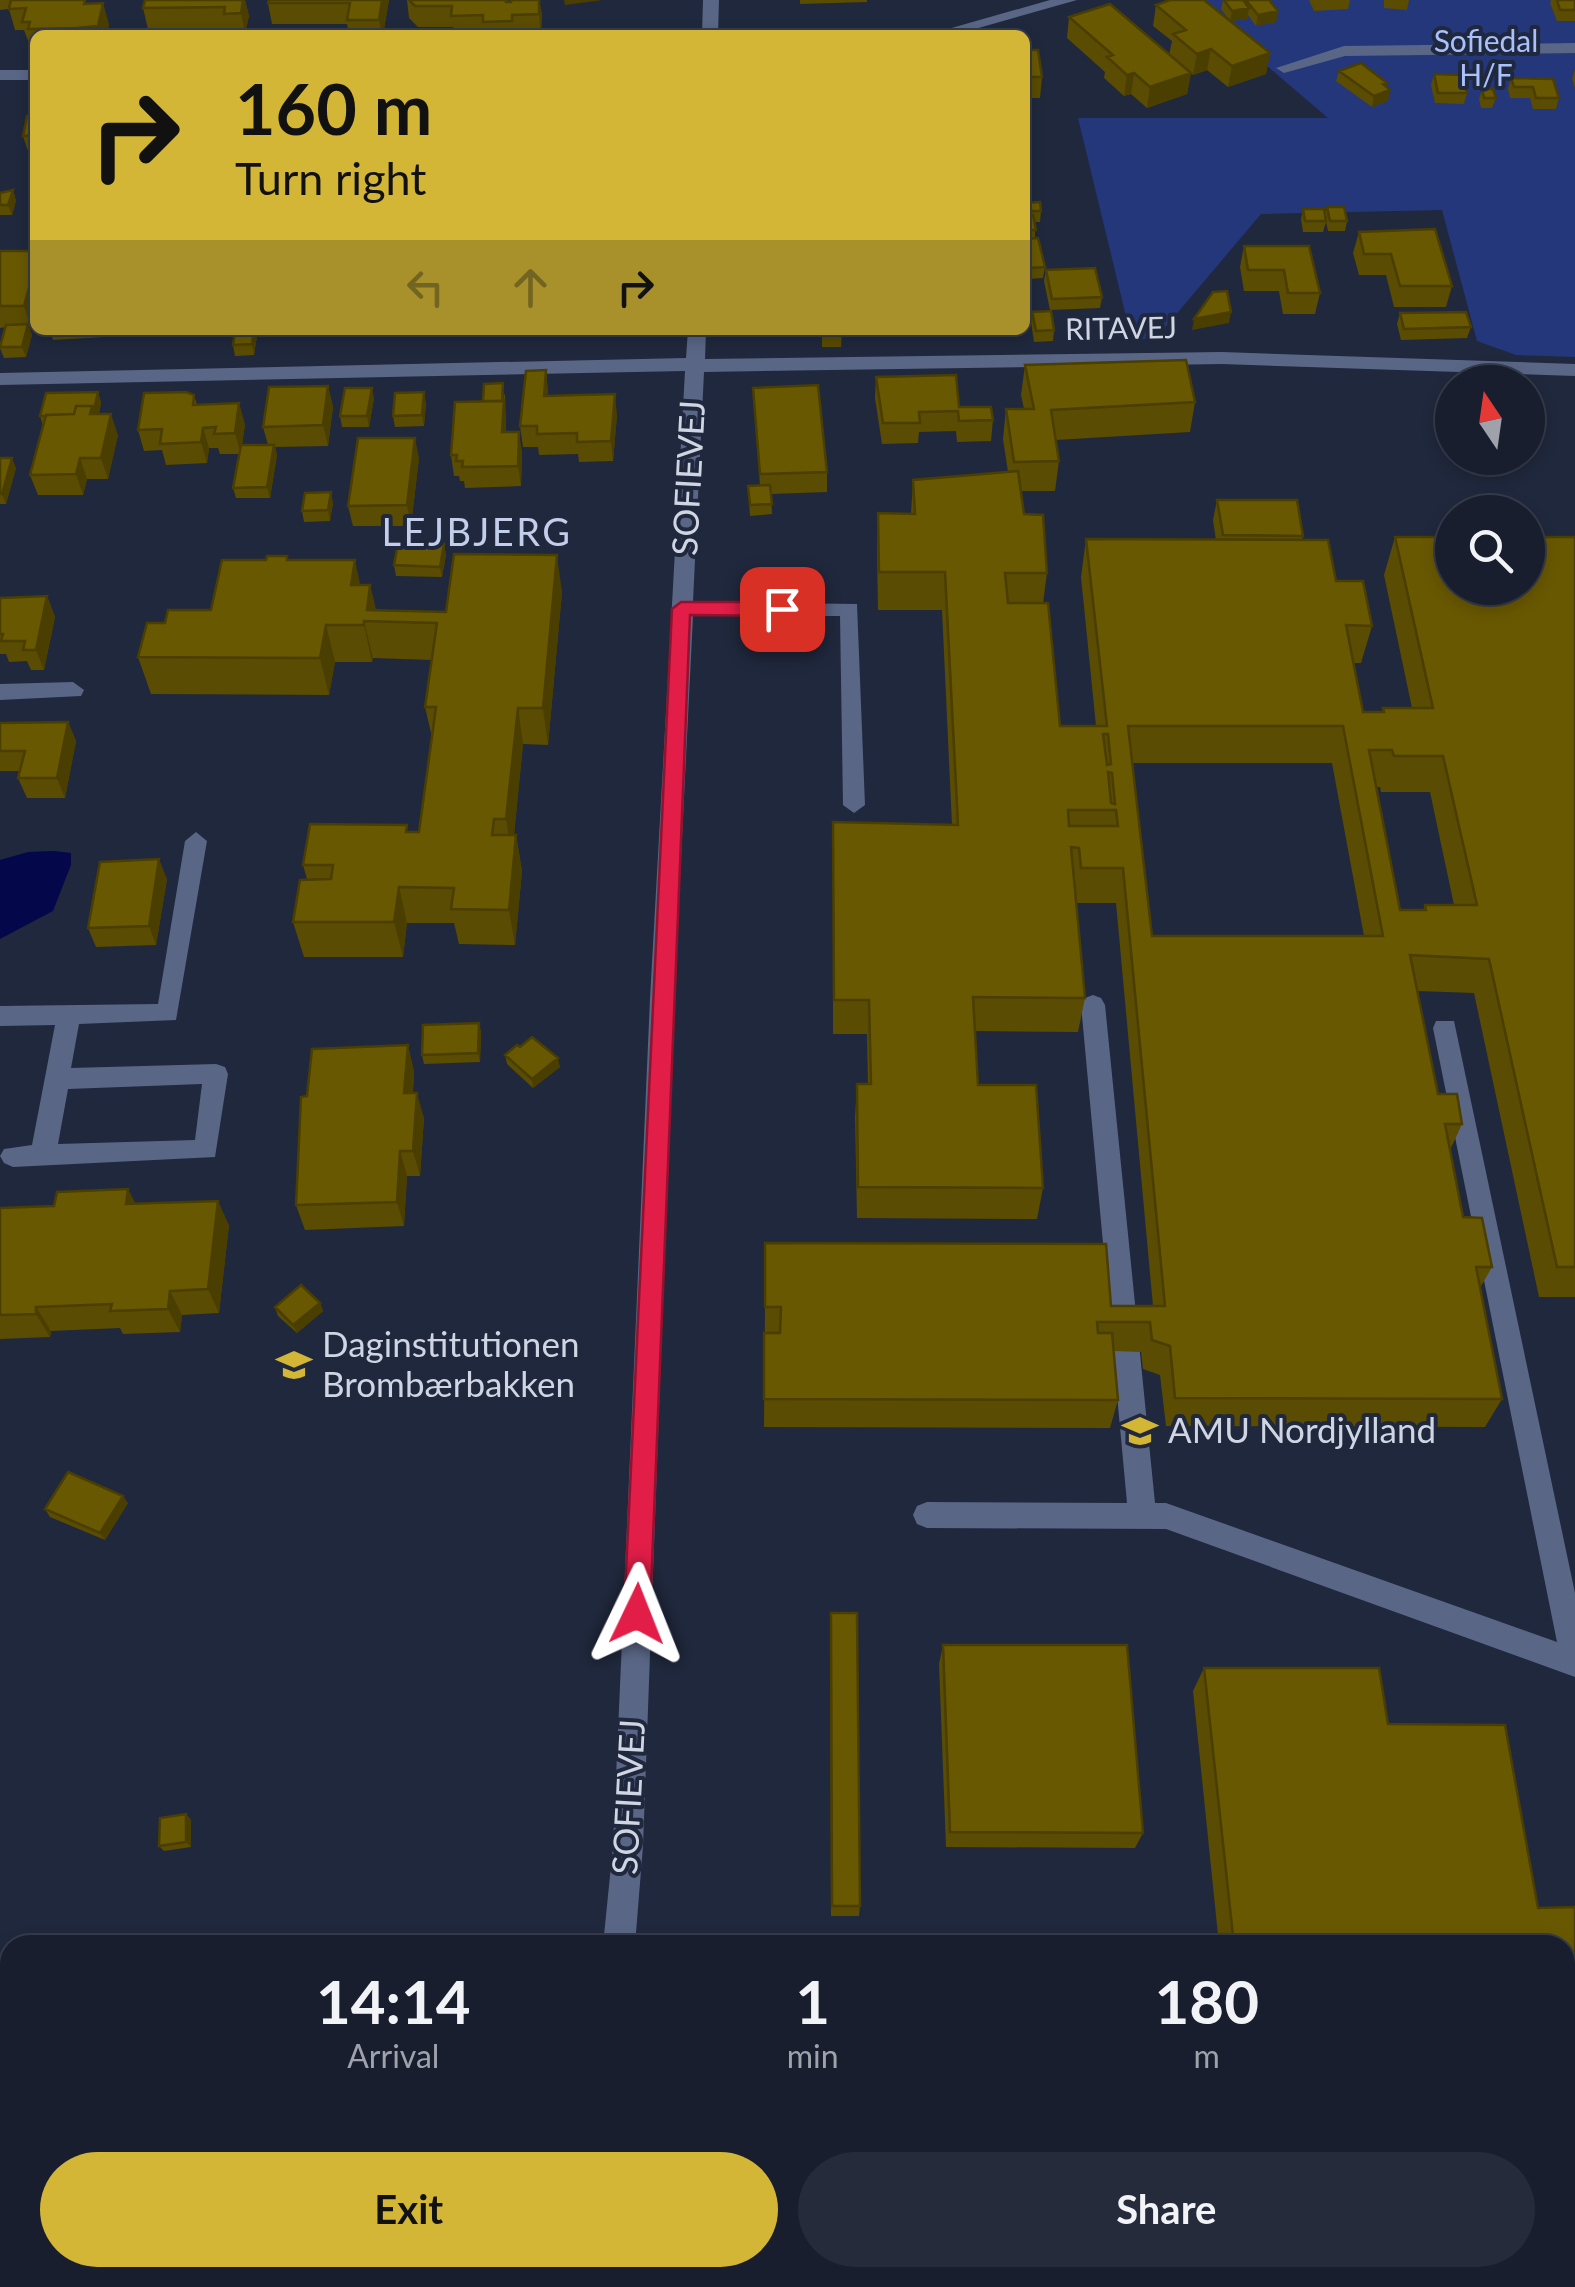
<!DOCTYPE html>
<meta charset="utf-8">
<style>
:root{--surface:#181e2e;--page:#252b3a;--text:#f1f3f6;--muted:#9fa2aa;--line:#363c4a;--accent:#d3b635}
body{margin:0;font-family:Lato,sans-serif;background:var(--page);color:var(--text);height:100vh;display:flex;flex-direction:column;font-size:38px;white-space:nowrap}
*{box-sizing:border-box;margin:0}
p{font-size:32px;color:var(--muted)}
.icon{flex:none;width:55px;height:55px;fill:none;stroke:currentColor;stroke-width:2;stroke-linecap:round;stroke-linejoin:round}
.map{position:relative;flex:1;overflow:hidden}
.details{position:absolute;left:0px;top:1935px;width:1575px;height:352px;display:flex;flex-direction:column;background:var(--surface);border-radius:30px 30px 0 0;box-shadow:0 5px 15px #0003,0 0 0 2px var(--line)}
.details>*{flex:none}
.guide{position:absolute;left:30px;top:30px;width:1000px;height:305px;border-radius:15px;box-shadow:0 5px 15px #0003,0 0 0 2px var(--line);background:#d3b635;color:#111;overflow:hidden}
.needle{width:65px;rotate:347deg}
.fabs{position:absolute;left:1435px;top:365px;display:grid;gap:20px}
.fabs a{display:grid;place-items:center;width:110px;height:110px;border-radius:50%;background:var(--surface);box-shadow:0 5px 15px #0003,0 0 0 2px var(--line);font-size:50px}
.pin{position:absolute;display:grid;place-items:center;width:85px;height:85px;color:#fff;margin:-42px;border-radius:20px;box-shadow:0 5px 15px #0006}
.me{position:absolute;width:110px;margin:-55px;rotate:2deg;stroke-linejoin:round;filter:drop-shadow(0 0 8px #0008)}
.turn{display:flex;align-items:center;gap:35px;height:210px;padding:0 40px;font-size:45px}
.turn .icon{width:130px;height:130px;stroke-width:2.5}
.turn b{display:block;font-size:70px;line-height:85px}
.lanes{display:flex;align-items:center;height:95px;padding:0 40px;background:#0003;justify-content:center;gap:50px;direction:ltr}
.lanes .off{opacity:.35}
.eta{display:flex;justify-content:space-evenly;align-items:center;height:170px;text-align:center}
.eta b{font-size:60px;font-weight:700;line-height:70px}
.action{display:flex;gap:20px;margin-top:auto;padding:20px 40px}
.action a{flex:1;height:115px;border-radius:60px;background:var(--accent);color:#111;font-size:40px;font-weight:700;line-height:115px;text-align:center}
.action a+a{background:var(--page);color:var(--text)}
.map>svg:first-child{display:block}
.green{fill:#24377a}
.water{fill:#05074b}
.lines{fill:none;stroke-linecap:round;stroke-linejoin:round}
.minor{fill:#5a6686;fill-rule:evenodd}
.wall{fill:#5a4c02;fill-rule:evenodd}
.shaded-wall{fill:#4a3e01}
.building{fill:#695802;stroke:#4a3e01;stroke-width:2.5;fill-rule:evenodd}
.route{fill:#e11d48;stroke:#92132f;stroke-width:2.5}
.labels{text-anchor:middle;stroke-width:8;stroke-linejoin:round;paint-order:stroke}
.far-park-label{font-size:30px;fill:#a9c0fc;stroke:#20283d}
.far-street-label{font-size:30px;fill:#cfd5e3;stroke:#20283d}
.street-label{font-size:35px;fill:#cfd5e3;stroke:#20283d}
.poi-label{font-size:35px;fill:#cfd5e3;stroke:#20283d;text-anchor:start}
.neighbourhood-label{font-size:38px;letter-spacing:2.5px;fill:#c3ceea;stroke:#20283d}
</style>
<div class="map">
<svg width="1575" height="2287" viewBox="0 0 1575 2287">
<rect width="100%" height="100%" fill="#20283d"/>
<path class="green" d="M1190,0H1575V357L1516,355L1477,341L1442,210L1261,214L1157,337L1132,341L1078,118H1328Z"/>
<path class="water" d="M54,851L71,853V865L53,911L0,939V860L28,852Z"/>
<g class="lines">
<path class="minor" d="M703,0H719L718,35H702Z
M1050,0H1077L954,35H927Z
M1575,43V53L1345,56L1284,73L1276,68L1344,46Z
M0,70H35V80H0Z
M688,330H706L705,359L1222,352L1575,364V376L1222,364L704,372L693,602L857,604L865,805L854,813L843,805L840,616H693L674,999L643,1846L635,1945H603L613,1846L650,999L685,371L0,385V373L686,358Z
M73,682L84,690L81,696L0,700V684Z
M196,832L207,841L176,1020L79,1024L71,1068L216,1064L225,1067L228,1074L215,1157L13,1167L4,1163L0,1156L4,1149L32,1145L55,1025L0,1026V1006L158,1004L185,841ZM202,1084L195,1140L58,1144L68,1089Z
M1093,995L1101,998L1105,1005L1155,1503H1166L1557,1642L1433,1028L1436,1021H1454L1575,1593V1677L1166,1529L927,1528L917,1524L913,1515L917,1506L927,1502L1127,1503L1081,1005L1085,998Z
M555,2278H589L587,2287H553Z"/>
</g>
<path class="wall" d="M0,0H10L8,9L0,10Z
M145,0H245L249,16L245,34L228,35L227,28L148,29L143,8Z
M389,0L383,35H349L347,24H272L268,3Z
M407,0H508V2L542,13L541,35H454L453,27H418L409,18Z
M800,0H867V2L800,4Z
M1223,0H1269L1278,11L1276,22L1256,26L1248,15L1247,19L1230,21L1221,9Z
M1309,0H1350L1348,9L1314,11Z
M1384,0H1409L1407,10L1384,8Z
M1551,0H1575V21H1557L1550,3Z
M87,4L109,24L107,35H35V50L32,43H29L24,30H15L9,9Z
M1156,5L1270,53L1266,74L1228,87L1207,70L1193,75L1175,60L1191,73L1187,94L1147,108L1131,94L1124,96L1104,78L1105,72L1067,38L1069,17L1169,55L1172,41L1153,26Z
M1025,50L1042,77L1040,98H1025Z
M1575,69V88L1572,79Z
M1339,71L1386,87L1388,101L1372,107L1336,81Z
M1434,74L1467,93L1464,104L1435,103L1431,85Z
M1511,78L1559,98L1556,109H1533L1530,98H1510L1508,89Z
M1482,89L1496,98L1492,108H1481L1479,99Z
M35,115V157H30L23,136Z
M13,190L16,201L12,215H0V193Z
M1025,203L1041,211L1040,222H1035V238L1045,267L1043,278L1028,279L1025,262Z
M1327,207L1347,221L1345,231H1328L1326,222L1323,232H1303L1301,219L1303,209L1325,217Z
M1359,232L1452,286L1446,307H1394L1386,275H1359L1353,253Z
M1244,246L1320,293L1315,314H1283L1279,291H1244L1240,267Z
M0,251L35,265V313L31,327H29L32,335L26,357L4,358L0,348L6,327L0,328Z
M1046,270L1102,297L1100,308L1050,310L1044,281Z
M1032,312L1054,330L1053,341L1034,342L1031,322Z
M1400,313L1471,327L1467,338L1401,340L1397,324Z
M49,330H156V334L53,340Z
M166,330H217V332L167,334Z
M235,330H258L254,355L235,356L233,345Z
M300,330H351V336L302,337Z
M390,330H471V331L390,333Z
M822,330H842L841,347H822Z
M1025,365L1195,402L1190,432L1056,440L1059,461L1055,491H1021L1024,514L1047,573L1043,603L1060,726H1096L1081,577L1086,539L1216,540L1213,520L1217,500L1303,536L1302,540L1372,626L1361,663H1353L1363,712H1382L1383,708H1412L1384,575L1395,537H1575V1297H1539L1474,993L1417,991L1438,1094L1462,1124L1450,1150L1463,1217L1492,1267L1480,1288L1502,1399L1485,1427L1166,1426L1160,1375L1143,1369L1141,1352L1114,1351L1118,1400L1110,1428L764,1427L765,1307L1153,1306L1116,903H1076L1085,998L1078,1032L975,1031L978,1085L1043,1188L1037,1219L857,1218L855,1117L857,1084H868L867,1034H833V822L952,825L942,610H878L877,551L878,513L911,514L913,480L1008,472L1003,439L1006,409H1024L1021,395ZM1132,763H1332L1364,936H1152ZM1376,787H1380L1381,792H1430L1454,905H1425L1423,910H1400Z
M546,370L548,396L617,415L613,461L579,462L578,454L539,455L538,447H523L520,426Z
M876,377L993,420L991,441L957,442L956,431L919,432L918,443L882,444L875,398Z
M328,386L333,407L328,446L275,447L277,455L270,498H236L233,488L239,454H220L218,448H209L207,463L166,465L162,450L144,451L138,430L194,395L197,405L245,424L242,445H268L263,427Z
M753,388L827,472V492L771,494L772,514L750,516L748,486H760Z
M98,392L101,403L99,414L118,435L108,479H87L83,495H38L30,475L43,426L40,416Z
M505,394L506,432L522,452L521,486L465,488L464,481H460L459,476H454L451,455Z
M374,398L369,427H342L340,416Z
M426,403L424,426L395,427L393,416Z
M0,458L16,468L6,504H0Z
M419,458L411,526H353L348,506Z
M333,503L330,521L304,522L302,511Z
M444,544L446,555L442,577L396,576L394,565Z
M288,560L361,585H370L376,610L446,612L562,592L548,745L523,744L514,835H516L522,871L515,945L459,944L454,923H407L403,957H304L293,922L307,879L303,865L409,832H419L432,737L425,707L432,660L373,658L372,662H335L329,695L151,694L138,657L165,623L211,610Z
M47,596L55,617L44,670H31L27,661L9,662L6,654H0V598Z
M68,722L76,741L65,798H27L18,778L20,771H0V723Z
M167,879L156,945L96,947L88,928Z
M479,1023L481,1032L480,1062L424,1064L422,1055Z
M408,1045L414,1072L413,1093L424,1118L420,1176H407L404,1226L305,1230L296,1205L307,1096Z
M520,1047L560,1067L533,1088L507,1064L505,1055Z
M136,1204L229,1225L219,1313L182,1315L180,1332L123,1334L120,1328L51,1331L50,1337L0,1339V1208Z
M320,1303L323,1311L297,1333L278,1316L275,1307Z
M128,1503L105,1540L50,1517L45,1509Z
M830,1626L860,1906L859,1916H831Z
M943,1645L1143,1833L1135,1848L946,1847L939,1664Z
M1204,1668L1388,1724L1538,1908L1575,1907V2058H1565V1945H1219L1193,1691Z
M186,1814L191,1820V1847L164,1851L159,1846Z"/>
<path class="shaded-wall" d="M243,0H245L249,16L245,34L241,13Z
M382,0H389L383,35H382L379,20Z
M539,0L542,13L541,35L539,14Z
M564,0H603L565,5Z
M103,3L109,24L107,35H79L77,28Z
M1249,8L1247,19L1230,21L1232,11Z
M1278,11L1276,22L1256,26L1258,15Z
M1211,49L1207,70L1193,75L1197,54Z
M1270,53L1266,74L1228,87L1232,66Z
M1134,73L1131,94L1124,96L1127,75Z
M1191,73L1187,94L1147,108L1150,87Z
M1387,83L1385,92L1390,90L1388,101L1372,107L1374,96L1383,84Z
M13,190L16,201L12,215L8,205Z
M32,277L35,287V313L31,327L24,306Z
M1231,312L1229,323L1192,330L1194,319Z
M28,324L32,335L26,357L22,347Z
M254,330H258L254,355L252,344Z
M546,370L548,391L547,417L544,396Z
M503,383L506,421L505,453L502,432Z
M328,386L333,407L328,446L323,425Z
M372,388L374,398L369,427L367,416Z
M98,392L101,403L97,420L90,414Z
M424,392L426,403L424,426L422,415Z
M615,394L617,415L613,461L611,441Z
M239,403L245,424L241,454L235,433Z
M111,414L118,435L108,479L101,458Z
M203,428L209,448L207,463L201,442Z
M519,432L522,452L521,486L518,466Z
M415,438L419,458L411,526L407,505Z
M274,445L277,455L270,498L267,487Z
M12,458L16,468L6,504L2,494Z
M80,458L87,479L83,495L76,474Z
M331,492L333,503L330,521L328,510Z
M444,544L446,555L442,577L440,567Z
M557,555L562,592L548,745L543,708Z
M355,560L363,598L351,585Z
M370,585L378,621L367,610Z
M47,596L55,617L44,670L36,650Z
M364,621L373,658L372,662L364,625Z
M326,625L335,662L329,695L320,658Z
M518,708L523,744L512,855L506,819Z
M68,722L76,741L65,798L57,778Z
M516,835L522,871L515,945L509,910Z
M159,859L167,879L156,945L149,926Z
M399,887L407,923L403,957L394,922Z
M479,1023L481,1032L480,1062L478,1053Z
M408,1045L414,1072L411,1118L404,1093Z
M558,1058L560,1067L533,1088L532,1079Z
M417,1093L424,1118L420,1176L413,1151Z
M400,1151L407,1176L404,1226L397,1202Z
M128,1189L141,1214L126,1204Z
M218,1201L229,1225L219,1313L208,1289Z
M170,1291L182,1315L180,1332L168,1309Z
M320,1303L323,1311L297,1333L293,1325Z
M36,1307L51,1331L50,1337L36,1314Z
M123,1496L128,1503L105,1540L100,1533Z
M186,1814L191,1820V1847L186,1842Z
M0,2110L10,2127V2135L0,2143Z
M406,2278H442L423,2287H386Z"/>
<path class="building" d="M11,0H85L84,4L103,3L98,26L77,28L28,29L30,22H22L26,8L9,9Z
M145,0H243L241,13L224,14L225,7L143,8Z
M269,0H382L379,20H347L350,3H268Z
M409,0H506V2H511V0H539V14L512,15V21L483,22V15L451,16L452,6H415Z
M1170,0H1204L1270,53L1232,66L1211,49L1197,54L1173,34L1186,30L1156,5Z
M1224,0H1243L1249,8L1232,11Z
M1246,0H1269L1278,11L1258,15Z
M1557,0H1575V10H1560Z
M1110,4L1191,73L1150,87L1134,73L1127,75L1107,57L1113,55L1069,17Z
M1025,50H1038L1042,77H1025Z
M1361,63L1387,83L1383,84L1390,90L1374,96L1339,71Z
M1434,74L1463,75L1467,93H1438Z
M1511,78L1553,79L1559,98H1536L1533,87H1514Z
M1482,89H1493L1496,98H1484Z
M35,115V135L23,136L27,116Z
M13,190L8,205H0V193Z
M1040,202L1041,211H1025V203Z
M1327,207H1344L1347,221H1330Z
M1303,209H1324L1326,221H1305Z
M1025,215H1033L1036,230H1025Z
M1435,229L1452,286H1400L1391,254H1364L1359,232Z
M1038,238L1045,267L1030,268L1025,239Z
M1244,246H1309L1320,293H1288L1284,270H1248Z
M0,251H35L34,270H35V277H32L24,306H0Z
M1095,268L1102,297L1052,299L1046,270Z
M1227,291L1231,312L1194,319L1213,292Z
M1051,311L1054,330L1036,331L1032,312Z
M1466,312L1471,327L1404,329L1400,313Z
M28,324L22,347H0L6,325Z
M235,330H254L252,344L233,345Z
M1186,360L1195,402L1051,410L1059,461L1014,462L1006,409H1034L1025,365Z
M546,370L544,396L615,394L611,441L577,442V433L537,434V426H520L526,371Z
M956,375L959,407H991L993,420L959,421L958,411L919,412L920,423H883L876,377Z
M503,383L502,401H483L484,384Z
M818,385L827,472L760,474L753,388Z
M328,386L323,425L263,427L269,387Z
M345,388H372L367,416H340Z
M98,392L94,410L92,406H76L74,414L46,415V416H40L46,393Z
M186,392L194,395L193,405L239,403L235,433L214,434L216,427L203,428L201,442L160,444L162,429L138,430L144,393Z
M424,392L422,415L393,416L395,393Z
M504,401L502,432H519L518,466L462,467L463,461H456L457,455H451L455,402Z
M76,406H92L90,414H111L101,458H80L76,474L30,475L46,415L74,414Z
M358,438H415L407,505L348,506Z
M241,445H274L267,487L233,488Z
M0,458H12L2,494H0Z
M1018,471L1024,514L1043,515L1047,573H1005L1008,603H1048L1060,726H1107L1086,539L1328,540L1336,581H1363L1372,626L1346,625L1363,712H1384L1383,708H1433L1395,537H1452V588H1528V537H1575V1267H1557L1489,959L1410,955L1438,1094H1457L1462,1124H1445L1463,1217L1482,1218L1492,1267H1476L1502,1399L1175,1398L1170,1346L1152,1340L1150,1322H1097L1098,1333H1112L1118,1400L764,1399V1333H780L781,1307H765V1243L1106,1244L1111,1306H1165L1123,868H1081L1079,848L1071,847L1085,998L973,997L978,1085H1036L1043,1188L858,1187L857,1084H871L869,1000H834L833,822L958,825L945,572H879L878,513L915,514L913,480ZM1128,726H1343L1383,936H1152ZM1103,734H1108L1111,764L1107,765ZM1369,750H1392L1394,756H1443L1477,905H1425L1426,910H1400ZM1108,772L1112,773L1115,804L1111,803ZM1068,810H1116L1118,826H1069Z
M770,485L772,504L750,505L748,486Z
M331,492L328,510L302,511L305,493Z
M1217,500H1297L1303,536L1223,535Z
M398,543L444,544L440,567L394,565Z
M454,554L557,555L543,708H518L506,819H494L492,835H516L509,910L451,909L454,888L399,887L394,922H293L300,880L331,879L333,865H303L310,824L407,825L406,832H419L436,707H425L437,623L364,621V625H326L320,658L138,657L147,623H165L168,610H211L222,560H266L267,556H287V560H355L351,585H370L367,610L446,612Z
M47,596L36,650H23L25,641H1L3,634H0V598Z
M68,722L57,778H18L25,751H0V723Z
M159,859L149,926L88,928L100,862Z
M479,1023L478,1053L422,1055L423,1025Z
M532,1037L558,1058L532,1079L505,1055L517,1045L520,1047Z
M408,1045L404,1093H417L413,1151H400L397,1202L296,1205L301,1097L307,1096L312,1049Z
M128,1189L126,1204L218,1201L208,1289L170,1291L168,1309L110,1311L112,1304L36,1307V1314L0,1315V1208L54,1206L57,1192Z
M301,1285L320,1303L293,1325L275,1307Z
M68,1472L123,1496L100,1533L45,1509Z
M831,1613H857L860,1906H832Z
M943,1645H1127L1143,1833L950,1832Z
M1204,1668H1379L1388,1724L1505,1725L1538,1908L1575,1907V2044H1565V1945H1234Z
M186,1814V1842L159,1846L160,1818Z
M0,2137L10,2139V2248L0,2245Z
M337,2278H406L386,2287H340Z
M896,2278H1233L1234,2287H896Z"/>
<path class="route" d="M681,602H782L792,609L782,616L690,615L650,1614L646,1623L637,1627L628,1623L624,1614L672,609Z"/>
<defs>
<symbol id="school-bare" viewBox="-9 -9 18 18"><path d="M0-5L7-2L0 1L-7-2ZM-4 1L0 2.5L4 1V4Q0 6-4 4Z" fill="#d3b635" stroke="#20283d" stroke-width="2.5" paint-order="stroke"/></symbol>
</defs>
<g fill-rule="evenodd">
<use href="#school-bare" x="269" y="1340" width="50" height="50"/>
<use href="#school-bare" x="1115" y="1406" width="50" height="50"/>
</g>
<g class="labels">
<g class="far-park-label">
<text x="1486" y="52">Sofiedal<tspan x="1486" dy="34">H/F</tspan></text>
</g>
<g class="far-street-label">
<text transform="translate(1121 329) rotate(-1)" y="10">RITAVEJ</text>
</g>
<g class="street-label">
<text transform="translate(689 478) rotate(-87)" y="12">SOFIEVEJ</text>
<text transform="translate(629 1797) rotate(-87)" y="12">SOFIEVEJ</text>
</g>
<g class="poi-label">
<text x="322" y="1357">Daginstitutionen<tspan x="322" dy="40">Brombærbakken</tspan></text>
<text x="1168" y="1443">AMU Nordjylland</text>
</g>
<g class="neighbourhood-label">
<text x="477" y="546">LEJBJERG</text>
</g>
</g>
</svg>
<div class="fabs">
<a><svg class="needle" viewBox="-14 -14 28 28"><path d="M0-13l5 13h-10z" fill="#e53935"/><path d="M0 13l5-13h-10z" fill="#9fa2aa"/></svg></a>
<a><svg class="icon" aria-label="search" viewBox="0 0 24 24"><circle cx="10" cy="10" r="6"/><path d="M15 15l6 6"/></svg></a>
</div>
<div class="pin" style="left:782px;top:609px;background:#d93025"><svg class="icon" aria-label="arrive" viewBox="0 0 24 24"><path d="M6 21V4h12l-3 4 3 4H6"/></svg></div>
<svg class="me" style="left:637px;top:1614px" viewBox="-20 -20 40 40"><path d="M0-17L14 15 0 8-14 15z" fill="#e11d48" stroke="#fff" stroke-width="4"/></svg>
<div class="guide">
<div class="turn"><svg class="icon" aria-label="right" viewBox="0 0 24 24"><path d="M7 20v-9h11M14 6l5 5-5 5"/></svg><div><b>160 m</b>Turn right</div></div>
<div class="lanes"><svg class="icon off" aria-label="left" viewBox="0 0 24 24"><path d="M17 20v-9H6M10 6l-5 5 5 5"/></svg><svg class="icon off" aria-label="ahead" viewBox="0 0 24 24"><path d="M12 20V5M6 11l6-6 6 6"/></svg><svg class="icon" aria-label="right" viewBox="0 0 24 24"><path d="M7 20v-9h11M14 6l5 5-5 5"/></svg></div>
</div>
<section class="details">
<div class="eta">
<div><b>14:14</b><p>Arrival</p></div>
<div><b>1</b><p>min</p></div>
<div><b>180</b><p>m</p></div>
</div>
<div class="action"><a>Exit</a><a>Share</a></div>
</section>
</div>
